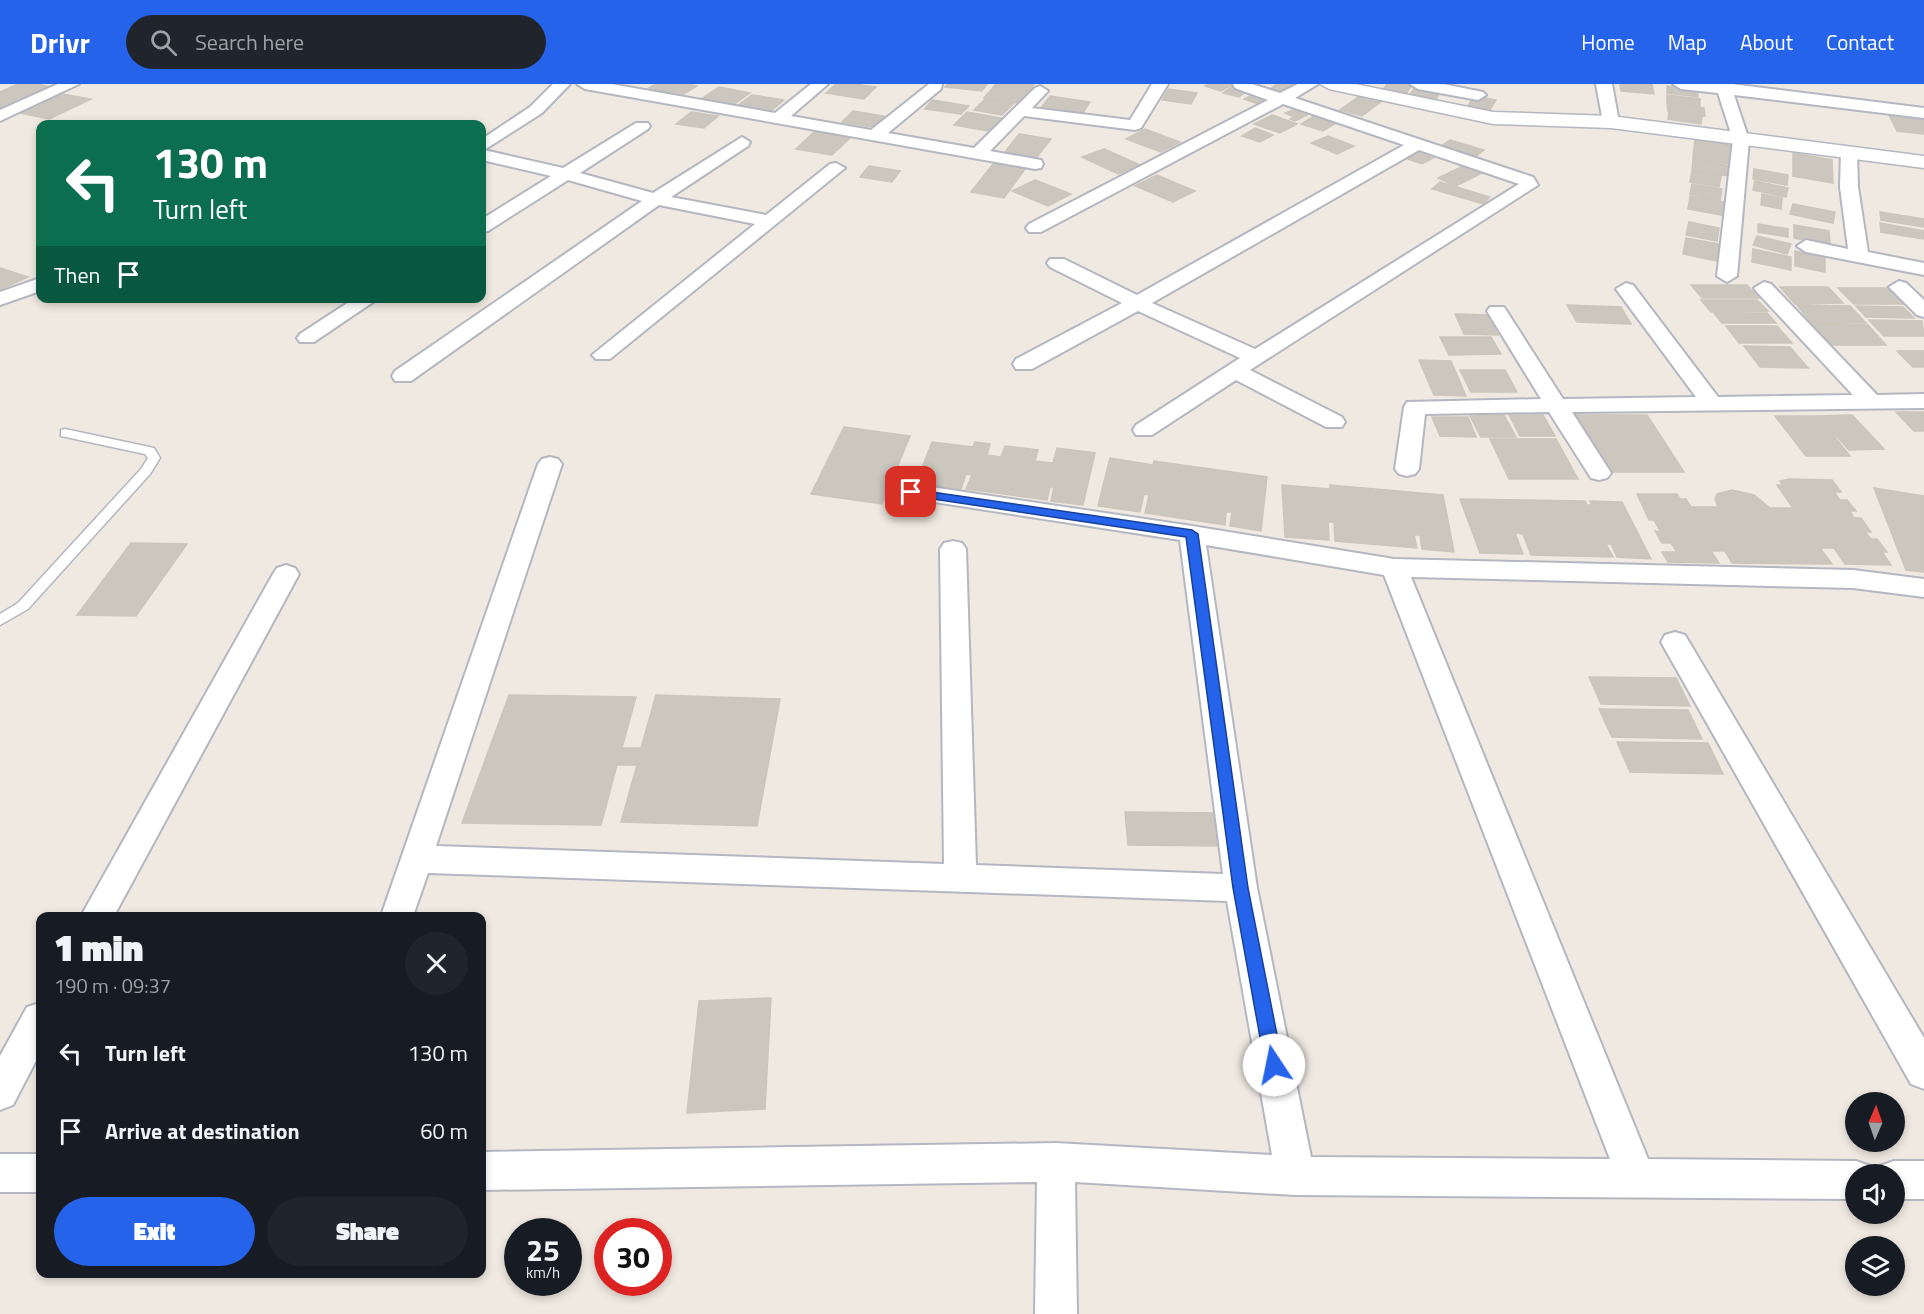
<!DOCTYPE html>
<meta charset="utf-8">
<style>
:root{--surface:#171b24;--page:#20242c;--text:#f1f3f6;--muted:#9ea1a6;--accent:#2563eb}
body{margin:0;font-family:"Titillium Web",sans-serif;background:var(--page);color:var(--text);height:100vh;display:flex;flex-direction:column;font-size:22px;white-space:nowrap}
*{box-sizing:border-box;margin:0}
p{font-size:20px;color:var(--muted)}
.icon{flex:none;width:33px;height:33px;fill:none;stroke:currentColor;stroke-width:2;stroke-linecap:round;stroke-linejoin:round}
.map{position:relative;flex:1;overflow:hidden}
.drawer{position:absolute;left:36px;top:828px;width:450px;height:366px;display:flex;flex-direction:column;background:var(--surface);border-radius:12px;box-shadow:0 3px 9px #0003}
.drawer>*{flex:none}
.top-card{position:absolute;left:36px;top:36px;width:450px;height:183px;border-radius:12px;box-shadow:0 3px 9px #0003;background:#0b6e4f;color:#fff;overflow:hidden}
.needle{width:39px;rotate:2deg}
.controls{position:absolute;left:1845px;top:1008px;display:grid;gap:12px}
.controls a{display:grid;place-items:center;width:60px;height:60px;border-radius:50%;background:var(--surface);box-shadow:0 3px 9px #0003;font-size:30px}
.speed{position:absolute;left:504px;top:1134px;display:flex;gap:12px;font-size:30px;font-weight:700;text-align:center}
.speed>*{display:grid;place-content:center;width:78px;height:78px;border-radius:50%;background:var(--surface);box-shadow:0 3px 9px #0003;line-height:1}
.speed small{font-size:15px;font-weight:400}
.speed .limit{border:9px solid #d22;background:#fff;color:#111}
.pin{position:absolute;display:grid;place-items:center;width:51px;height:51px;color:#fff;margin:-26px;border-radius:12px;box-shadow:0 3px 9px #0006}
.me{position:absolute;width:66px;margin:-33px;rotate:349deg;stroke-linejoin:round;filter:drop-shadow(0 0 4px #0008)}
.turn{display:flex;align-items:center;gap:21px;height:126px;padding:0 18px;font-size:27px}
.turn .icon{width:78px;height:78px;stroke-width:2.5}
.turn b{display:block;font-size:42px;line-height:51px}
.then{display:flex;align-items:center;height:57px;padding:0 18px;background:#0003;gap:12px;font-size:22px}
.round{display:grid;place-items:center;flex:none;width:63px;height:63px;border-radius:32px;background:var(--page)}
.headline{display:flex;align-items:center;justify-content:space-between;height:102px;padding:0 18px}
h1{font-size:36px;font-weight:800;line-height:45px}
.primary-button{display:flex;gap:12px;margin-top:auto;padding:12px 18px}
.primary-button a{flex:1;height:69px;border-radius:36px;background:var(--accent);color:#fff;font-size:24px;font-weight:800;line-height:69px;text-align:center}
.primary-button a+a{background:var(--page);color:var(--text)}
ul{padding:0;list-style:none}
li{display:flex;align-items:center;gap:18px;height:78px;padding:0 18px}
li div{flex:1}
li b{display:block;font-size:22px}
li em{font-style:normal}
header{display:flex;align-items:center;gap:36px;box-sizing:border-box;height:84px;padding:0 30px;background:var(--accent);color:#fff}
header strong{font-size:28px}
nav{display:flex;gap:33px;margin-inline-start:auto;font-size:21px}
.search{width:420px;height:54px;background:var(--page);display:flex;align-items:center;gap:15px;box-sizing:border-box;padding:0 21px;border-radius:33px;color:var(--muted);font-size:22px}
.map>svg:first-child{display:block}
.building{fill:#cbc7bf;stroke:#cbc5ba;stroke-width:1.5}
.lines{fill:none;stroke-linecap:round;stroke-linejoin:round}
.lane-casing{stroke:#b4b7c1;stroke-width:3}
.street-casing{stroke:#b4b7c1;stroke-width:4}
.secondary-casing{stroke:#b4b7c1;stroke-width:3}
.lane{fill:#fff;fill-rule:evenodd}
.street{fill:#fff;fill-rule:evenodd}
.secondary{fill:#fff;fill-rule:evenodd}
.route{fill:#2563eb;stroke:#184099;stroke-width:1.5}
</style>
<header>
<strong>Drivr</strong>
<div class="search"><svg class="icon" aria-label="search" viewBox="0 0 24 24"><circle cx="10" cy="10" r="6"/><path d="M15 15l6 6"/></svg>Search here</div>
<nav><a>Home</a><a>Map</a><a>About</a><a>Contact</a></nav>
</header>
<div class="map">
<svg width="1924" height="1230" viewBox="0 0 1924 1230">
<rect width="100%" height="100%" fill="#efe9e1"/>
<path class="building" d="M18,0H37L50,3L0,24V8Z
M656,0H689L697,2L682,11L649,4Z
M836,0H854L876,3L864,15L826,9Z
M948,0H987L982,7L945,3Z
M996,0H1027L1034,1L1019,19L984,14Z
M1208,0H1233L1221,7L1205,2Z
M1277,0H1296L1284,9L1270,5Z
M1387,0H1405L1412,1L1405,11L1382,7Z
M1620,0H1652L1654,10L1621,7Z
M1234,1L1250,5L1239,13L1223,9Z
M1416,2L1441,7L1434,18L1408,13Z
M1667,2L1697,6L1698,13L1667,9Z
M719,3L750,9L733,21L701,15Z
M1168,5L1197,9L1191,20L1162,16Z
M1257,8L1271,12L1258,20L1244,15Z
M62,10L91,15L49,35L20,29Z
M752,11L784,16L770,28L737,22Z
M1361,11L1382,17L1362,32L1340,26Z
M1667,11L1700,15V22L1667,18Z
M1050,12L1090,18L1082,30L1041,24Z
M1474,12L1496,16L1490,26L1468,22Z
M985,15L1014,19L1002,31L974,26Z
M932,16L969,22L961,30L925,25Z
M1667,19L1704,24L1705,32L1668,27Z
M1293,26L1307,31L1295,37L1290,35L1294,33L1285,29Z
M853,27L889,33L877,44L842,38Z
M1669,27L1702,32L1701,40L1668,35Z
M691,28L718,32L704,44L676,40Z
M967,28L1006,35L994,48L954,41Z
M1888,29L1924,33V50L1897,47Z
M1272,31L1297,40L1280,49L1254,40Z
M1314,32L1336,39L1323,47L1301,40Z
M1255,44L1273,51L1260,58L1242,52Z
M1145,45L1180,58L1161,68L1126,55Z
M814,48L850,54L832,71L796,65Z
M1019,50L1051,55L1037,73L1005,68Z
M1328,52L1354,62L1337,70L1311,59Z
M1695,55L1730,61L1728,80L1693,74Z
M1450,56L1484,66L1475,73L1440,63Z
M1104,65L1140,81L1118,90L1082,73Z
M1419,69L1433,74L1422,80L1408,75Z
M1793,69L1832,76L1833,99L1793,92Z
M1693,75L1730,82L1729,92L1692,86Z
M993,80L1025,85L1004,114L971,108Z
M869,82L900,87L892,98L860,93Z
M1463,82L1482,89L1456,102L1438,94Z
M1754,85L1788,91L1787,101L1753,95Z
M1692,87L1721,92L1719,103L1690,98Z
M1157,91L1195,107L1173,118L1135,102Z
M1035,96L1071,110L1048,122L1012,107Z
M1755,97L1788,104L1786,113L1753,106Z
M1440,98L1490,113L1483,120L1432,105Z
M1692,100L1722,105L1720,116L1690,110Z
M1762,110L1782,114L1781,125L1761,121Z
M1690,112L1728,118L1727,132L1688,125Z
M1793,120L1835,128L1833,139L1790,130Z
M1880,128L1924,135V143L1881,136Z
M1689,138L1719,144L1717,157L1686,151Z
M1880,139L1924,147V155L1881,148Z
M1758,140L1788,145V153L1758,148Z
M1794,141L1829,147L1830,160L1794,154Z
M1757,152L1791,160L1787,170L1753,161Z
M1686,154L1719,160L1717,177L1683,170Z
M1753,165L1791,173V186L1752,178Z
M1795,167L1825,173V188L1795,182Z
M0,184L28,193L0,206Z
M1691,201H1747L1759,214H1702Z
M1780,203H1828L1843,219L1795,220Z
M1838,204H1890L1906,220H1854Z
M1701,216H1757L1768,227L1711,228Z
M1567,221L1621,223L1631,240L1577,238Z
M1797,221L1850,222L1866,239H1811Z
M1856,222L1903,223L1914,234L1866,233Z
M1714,229H1767L1776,239H1722Z
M1455,230L1488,231L1498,251L1464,250Z
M1869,236L1922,237L1924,252H1884Z
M1812,240L1868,241L1886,261H1830Z
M1726,242H1777L1792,259H1739Z
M1440,253H1491L1501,270L1449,271Z
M1744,262L1790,263L1808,284L1760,283Z
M1897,267H1924V283H1913Z
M1419,276L1451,277L1466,312L1434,311Z
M1460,286H1505L1517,308H1471Z
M1896,328H1924V347H1914Z
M1504,331L1516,353H1481L1470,332Z
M1509,331H1543L1555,352H1520Z
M1574,331H1647L1684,388H1607Z
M1852,331L1884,365L1849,366L1818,332Z
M1775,332H1818L1850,372H1806Z
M1432,333H1468L1476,353L1440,352Z
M844,343L910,352L882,420L811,410Z
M1490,355H1556L1578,395H1509Z
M932,358L973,363L975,358L990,360L987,371L1001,373L1005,362L1038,366L1035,377L1053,379L1057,364L1095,369L1083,421L1051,417L1054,403H1050L1047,416L966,405L972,391L966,390L961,405L916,399Z
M1110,374L1153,381L1154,377L1267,393L1261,447L1230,442L1232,428H1226L1225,441L1145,429L1149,411L1144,410L1140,428L1098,422Z
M1790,395L1832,396L1841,408H1834L1840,416H1847L1856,427H1850L1854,434H1861L1871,448H1865L1871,455H1877L1887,468H1882L1891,481L1845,480L1834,464H1820L1832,480L1732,479L1725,467H1711L1719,479L1668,478L1662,468H1677L1671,459H1662L1655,447L1661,448L1654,436H1649L1637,410H1677L1680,415H1686L1691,423H1718L1715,415L1717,410L1732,406L1754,411L1770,424H1793L1777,401H1783L1780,397Z
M1282,401L1330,405V401L1443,411L1454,468L1422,465L1420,451H1414L1417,464L1335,457L1334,438H1328L1329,456L1285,453Z
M1874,404L1924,412V488L1906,486Z
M1460,415L1585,417L1587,421H1592L1590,417L1622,418L1651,475L1617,473L1611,460H1606L1613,473L1531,471L1523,450L1515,449L1523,470L1480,469Z
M131,459L187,460L136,532L77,531Z
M1589,593L1676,594L1690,622L1601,620Z
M509,611L636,613L622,664H641L656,611L780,615L757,742L621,738L637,681H617L601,741L462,739Z
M1599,625L1688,626L1702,655L1612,653Z
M1617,658L1708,659L1723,690L1630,688Z
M1125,728L1220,729L1226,762L1128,761Z
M771,914L765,1025L687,1029L699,917Z"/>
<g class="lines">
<defs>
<path id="lane" d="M65,345L154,364L160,374L150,390L28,525L0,541V530L18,519L141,385L148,374L145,370L61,352V346Z"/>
<path id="street" d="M58,0H79L0,37V26Z
M553,0H570L542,29L484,66L563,84L636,39H648L650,42L648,45L580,89L653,109L742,53L750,58L748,62L671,113L766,131L830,80L836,79L845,84L610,275H596L592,271L755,140L659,121L411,297H395L392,292L395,287L642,117L568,96L488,147L482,148V135L551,92L482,76V55L530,23Z
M577,0H611L775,29L811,0H828L791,32L871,46L929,0H942L941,5L888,49L974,64L1035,4L1040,2L1048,7L1032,24L1130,36L1152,0H1168L1141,44L1135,46L1024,32L990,67L1041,76L1043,80L1041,84L1035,85L585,5Z
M1233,0H1252L1280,9L1298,0H1318L1295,14L1533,93L1538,101L1250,286L1342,333L1345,338L1342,343H1326L1236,296L1152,351H1136L1133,346L1136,341L1240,274L1138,227L1032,285H1016L1013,280L1016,275L1122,219L1050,183L1047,179L1050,175H1064L1137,211L1404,61L1283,20L1041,148H1029L1026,144L1029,140L1268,16L1235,4ZM1419,66L1519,100L1255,265L1152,219Z
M1410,0H1443L1483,8L1486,11L1478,16L1418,5Z
M1596,0H1612L1619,38L1617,41L1611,43L1603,38Z
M1673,0H1731L1924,24V34L1734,11L1749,56L1737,192L1727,198L1717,192L1733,56L1718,9L1681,5Z
M1849,63L1857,68L1858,103L1868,168L1924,179V191L1806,168L1797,162L1806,156L1848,165L1840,103L1841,68Z
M40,194V207L0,221V208Z
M1899,197L1906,199L1924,216V233L1917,231L1889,203Z
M1764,198L1771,200L1877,311L1924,310V324L1572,328L1611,389L1607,394L1599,396L1591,394L1549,328L1425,330L1419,385L1415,390L1407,392L1399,390L1395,385L1404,323L1407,318L1541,315L1487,227L1490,223H1504L1563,315L1696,313L1616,205L1626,199L1633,201L1718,313L1853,311L1757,208L1754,204Z
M355,214H379L314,258H300L297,254L300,250Z
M550,373L558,375L562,380L436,762L944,780L940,465L944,459L953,457L962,459L966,465L976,781L1223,790L1180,456L902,413L899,408L902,403L911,400L1192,442L1394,475L1853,486L1924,495V513L1853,504L1411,493L1648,1075L1856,1077L1870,1082L1873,1090H1856V1115L1295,1111L1075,1098L1077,1230H1035L1037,1098L482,1106V1068L1056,1059L1272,1071L1227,817L428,789L413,832H381L538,380L542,375ZM1206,461L1384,491L1610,1075L1311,1073L1257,804Z
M286,481L295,484L299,490L114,832H81L273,490L277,484Z
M1675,548L1685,551L1924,954V1005L1911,1000L1661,558L1665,551Z
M40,919V969L13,1021L0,1026V972L27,923Z
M0,1070H40V1108H0Z
M1894,1077H1924V1115H1894V1090H1877L1880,1082Z"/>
<path id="secondary" d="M1320,0H1355L1493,28L1611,32L1924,72V84L1611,44L1493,40L1329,5Z"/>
</defs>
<use href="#lane" class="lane-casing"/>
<use href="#street" class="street-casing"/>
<use href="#secondary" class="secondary-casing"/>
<use href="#lane" class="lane"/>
<use href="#street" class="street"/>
<use href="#secondary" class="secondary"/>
</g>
<path class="route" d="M911,405L1192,446L1198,450L1248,804L1283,981L1280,987L1274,989L1268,987L1265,981L1233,804L1186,453L907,411V406Z"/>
</svg>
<div class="controls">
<a><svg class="needle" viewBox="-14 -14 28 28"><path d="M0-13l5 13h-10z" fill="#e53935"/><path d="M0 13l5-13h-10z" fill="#9ea1a6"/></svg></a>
<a><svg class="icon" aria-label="sound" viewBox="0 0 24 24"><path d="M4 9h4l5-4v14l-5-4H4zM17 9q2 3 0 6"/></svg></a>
<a><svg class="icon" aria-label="layers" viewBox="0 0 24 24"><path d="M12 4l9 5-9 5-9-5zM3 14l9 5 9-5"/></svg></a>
</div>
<div class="speed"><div>25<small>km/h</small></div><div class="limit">30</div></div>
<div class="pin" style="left:911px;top:408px;background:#d93025"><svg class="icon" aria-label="arrive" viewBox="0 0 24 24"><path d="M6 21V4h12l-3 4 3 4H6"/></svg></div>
<svg class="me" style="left:1274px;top:981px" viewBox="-20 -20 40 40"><circle r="19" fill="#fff"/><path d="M0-13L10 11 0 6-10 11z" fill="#2563eb"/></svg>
<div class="top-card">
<div class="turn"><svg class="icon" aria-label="left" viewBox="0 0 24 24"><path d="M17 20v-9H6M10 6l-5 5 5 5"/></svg><div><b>130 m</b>Turn left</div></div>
<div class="then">Then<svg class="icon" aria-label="arrive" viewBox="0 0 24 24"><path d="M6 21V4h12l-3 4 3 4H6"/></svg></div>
</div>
<section class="drawer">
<div class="headline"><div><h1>1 min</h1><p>190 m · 09:37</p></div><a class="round"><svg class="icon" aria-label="close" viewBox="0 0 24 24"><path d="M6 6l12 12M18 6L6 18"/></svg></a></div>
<ul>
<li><svg class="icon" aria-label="left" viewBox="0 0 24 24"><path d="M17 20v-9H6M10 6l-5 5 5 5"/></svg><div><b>Turn left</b></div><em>130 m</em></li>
<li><svg class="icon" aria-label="arrive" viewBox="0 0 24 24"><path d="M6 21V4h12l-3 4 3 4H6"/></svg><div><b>Arrive at destination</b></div><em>60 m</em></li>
</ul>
<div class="primary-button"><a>Exit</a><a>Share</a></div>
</section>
</div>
